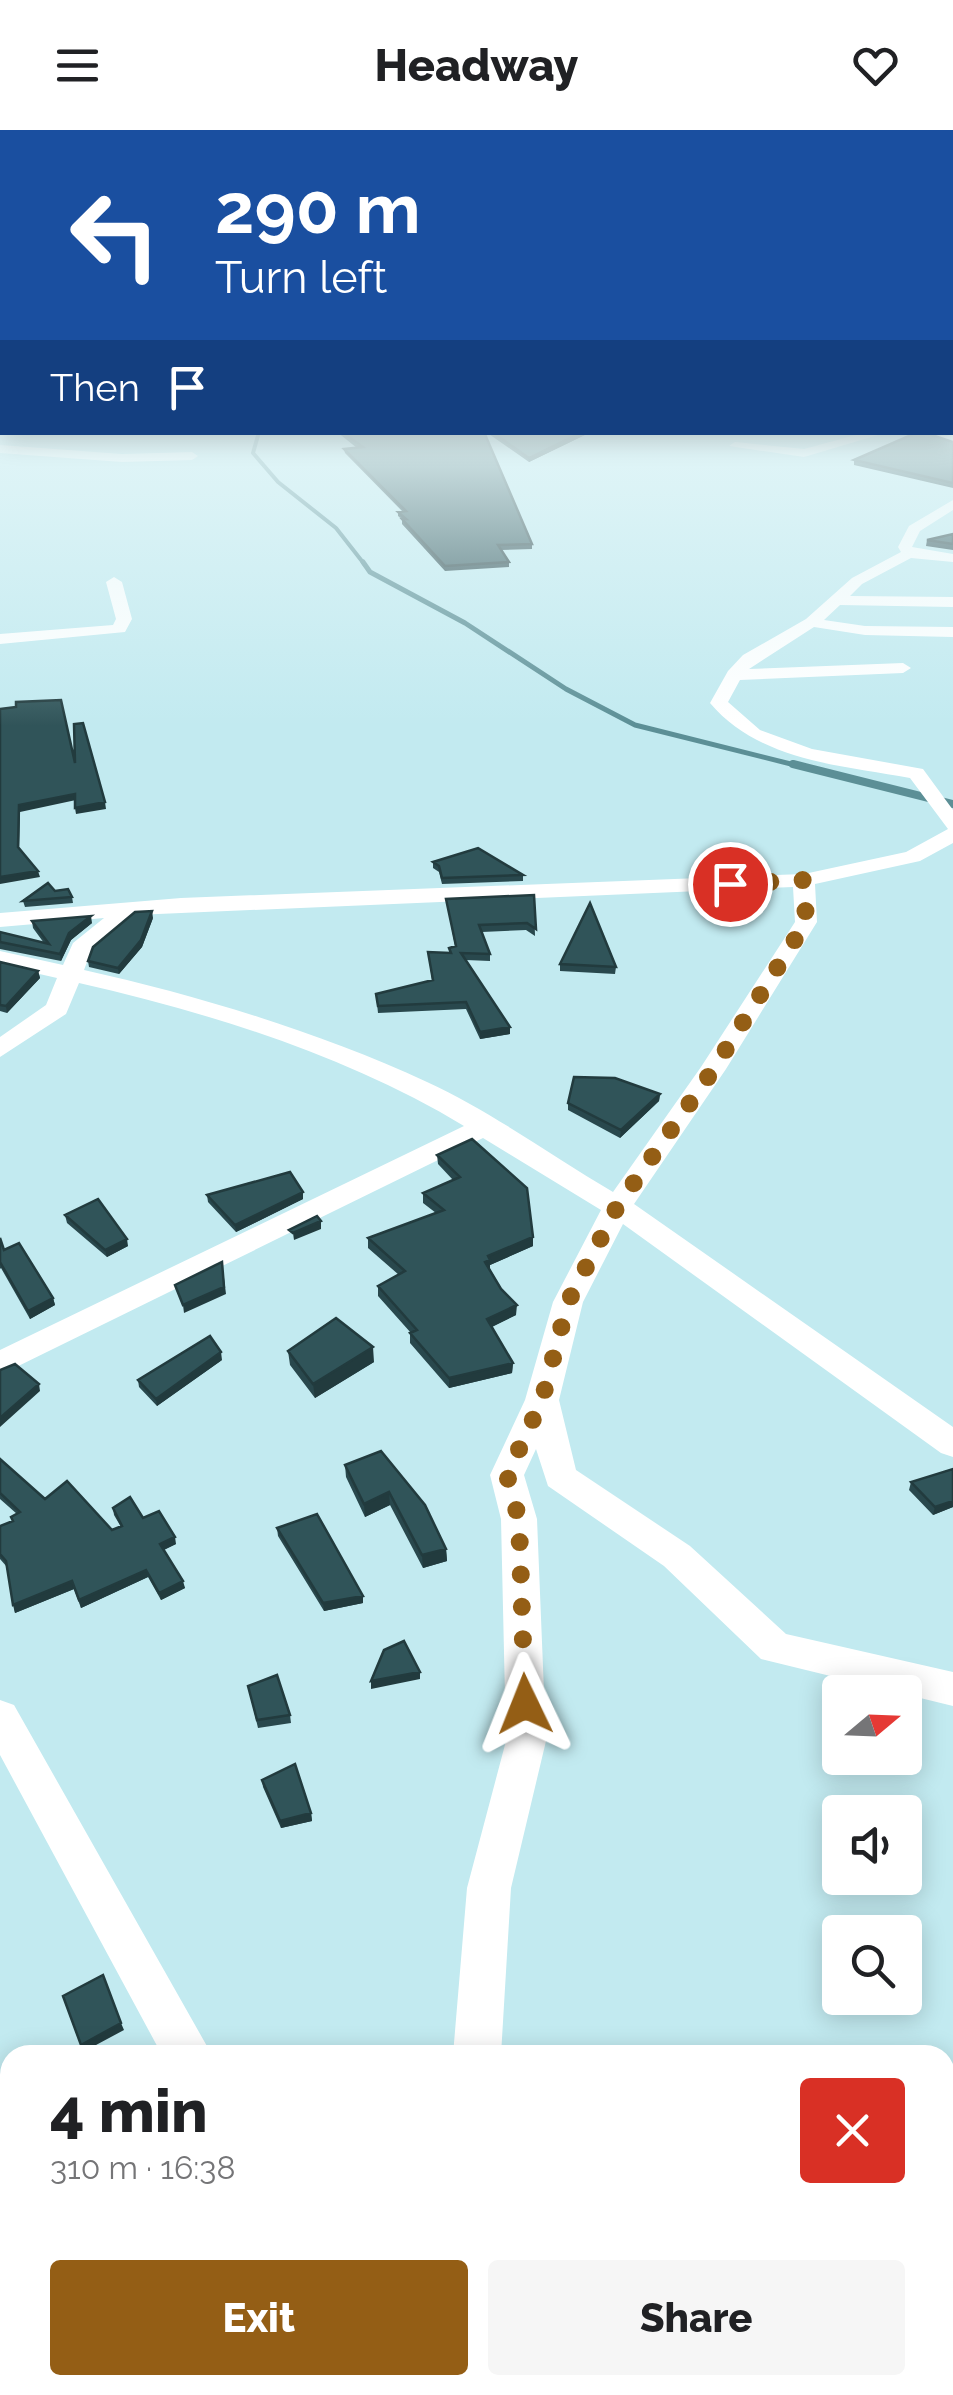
<!DOCTYPE html>
<meta charset="utf-8">
<style>
:root{--surface:#fff;--page:#f6f6f6;--text:#202124;--muted:#757577;--accent:#945e15}
body{margin:0;font-family:Raleway,sans-serif;background:var(--page);color:var(--text);height:100vh;display:flex;flex-direction:column;font-size:38px;white-space:nowrap}
*{box-sizing:border-box;margin:0}
p{font-size:32px;color:var(--muted)}
.icon{flex:none;width:55px;height:55px;fill:none;stroke:currentColor;stroke-width:2;stroke-linecap:round;stroke-linejoin:round}
.map{position:relative;flex:1;overflow:hidden}
.side{position:absolute;left:0px;top:1915px;width:955px;height:350px;display:flex;flex-direction:column;background:var(--surface);border-radius:30px 30px 0 0;box-shadow:0 5px 25px #0003}
.side>*{flex:none}
.hud{position:absolute;left:0px;top:0px;width:955px;height:305px;box-shadow:0 5px 25px #0003;background:#1a4fa0;color:#fff;overflow:hidden}
.needle{width:65px;rotate:71deg}
.buttons{position:absolute;left:822px;top:1545px;display:grid;gap:20px}
.buttons a{display:grid;place-items:center;width:100px;height:100px;border-radius:10px;background:var(--surface);box-shadow:0 5px 25px #0003;font-size:50px}
.pin{position:absolute;display:grid;place-items:center;width:85px;height:85px;color:#fff;margin:-42px;border:5px solid #fff;border-radius:50%;box-shadow:0 2px 10px #0007}
.me{position:absolute;width:110px;margin:-55px;rotate:358deg;stroke-linejoin:round;filter:drop-shadow(0 0 8px #0008)}
.turn{display:flex;align-items:center;gap:35px;height:210px;padding:0 50px;font-size:45px}
.turn .icon{width:130px;height:130px;stroke-width:2.5}
.turn b{display:block;font-size:70px;line-height:85px}
.then{display:flex;align-items:center;height:95px;padding:0 50px;background:#0003;gap:20px;font-size:38px}
.round{display:grid;place-items:center;flex:none;width:105px;height:105px;border-radius:10px;background:var(--page)}
.overview{display:flex;align-items:center;justify-content:space-between;height:170px;padding:0 50px}
h1{font-size:60px;font-weight:800;line-height:75px}
.primary-button{display:flex;gap:20px;margin-top:auto;padding:20px 50px}
.primary-button a{flex:1;height:115px;border-radius:10px;background:var(--accent);color:#fff;font-size:40px;font-weight:800;line-height:115px;text-align:center}
.primary-button a+a{background:var(--page);color:var(--text)}
header{display:flex;justify-content:space-between;align-items:center;height:130px;padding:0 50px;background:var(--surface);font-size:45px;font-weight:800}
.map>svg:first-child{display:block}
.lines{fill:none;stroke-linecap:round;stroke-linejoin:round}
.stream-far2{stroke:#5c8f96;stroke-width:4}
.stream-far1{stroke:#5c8f96;stroke-width:5}
.stream{stroke:#5c8f96;stroke-width:8}
.street{fill:#fff;fill-rule:evenodd}
.wall{fill:#29484d}
.shaded-wall{fill:#223b3e}
.building{fill:#305459;stroke:#223b3e;stroke-width:2.5}
.route{stroke:#945e15;stroke-width:18;stroke-dasharray:0 32.4}
</style>
<header><svg class="icon" aria-label="menu" viewBox="0 0 24 24"><path d="M4 6h16M4 12h16M4 18h16"/></svg>Headway<svg class="icon" aria-label="heart" viewBox="0 0 24 24"><path d="M12 20l-8-8c-3-5 5-10 8-4 3-6 11-1 8 4z"/></svg></header>
<div class="map">
<svg width="953" height="2265" viewBox="0 0 953 2265">
<rect width="100%" height="100%" fill="#c2eaf0"/>
<g class="lines">
<path class="stream-far2" d="M259,302L253,323L278,352L336,398L365,435"/>
<path class="stream-far1" d="M363,432L370,442L465,493L566,559L635,595L803,637"/>
<path class="stream" d="M793,634L953,674"/>
<path class="street" d="M867,302H888L804,327L729,316L735,312L804,319Z
M921,302L953,307V315L923,305Z
M0,315L122,324L192,322L198,326L192,330L122,332L0,323Z
M953,370V380L920,401L912,417L953,424V432L911,428L862,454L850,466L953,467V477L840,475L824,490L865,496L953,497V507L865,505L814,497L749,539L903,533L911,538L903,543L740,550L728,572L760,600L812,619L923,639L953,680V713L920,731L815,754L817,792L726,939L634,1074L953,1297V1327L941,1323L623,1094L583,1172L559,1270L576,1340L690,1416L786,1504L953,1542V1576L761,1529L664,1436L548,1356L536,1319L524,1345L537,1389L546,1611L511,1758L501,1925H453L467,1758L506,1611L501,1389L490,1345L525,1270L553,1172L601,1080L483,1008L0,1245V1220L464,996C348,926 211,883 79,853L66,884L0,927V907L46,875L57,848L0,835V821L63,835L73,813L104,788L0,797V783L181,768L804,744L906,722L948,699L910,648C839,635 759,631 710,573L728,541L743,525L806,489L852,448L901,422L898,417L909,396ZM793,757L795,792L701,937L613,1062C552,1026 492,982 427,952C319,902 200,866 84,840L91,821L135,785Z
M114,447L122,452L132,489L125,502L0,514V504L113,495L116,489L106,452Z
M0,1570L14,1575L212,1925H162L0,1625Z
M54,2255H117L113,2265H50Z
M344,2255H400L404,2265H348Z"/>
</g>
<path class="wall" d="M337,302H484L532,414V419L501,420L509,432V437L445,441L402,394V389L398,386V382L402,381L345,323L344,319L357,318Z
M486,302H591L529,332Z
M953,312V358L854,335V330Z
M953,404V420L926,416L927,410Z
M433,732L523,745V751L442,754L439,742L433,738Z
M534,765L535,806L526,800L482,802L490,824V831L466,830L510,904L480,909L466,879L378,883L376,864L432,850L428,822L449,823V818L455,816L446,769Z
M72,767L73,773L25,777L23,771Z
M153,788L142,817L119,844L89,837L88,831Z
M32,791L92,793L71,810L61,831L0,819V802L44,813L33,798Z
M0,832L38,841L40,848L7,883L0,881Z
M560,834L616,837L615,844L560,841Z
M660,964L659,971L620,1008L568,980V973Z
M437,1025L533,1107V1116L490,1135V1139L516,1185L492,1197L513,1233L512,1243L449,1258L410,1213V1203H411L378,1166V1156L399,1145L368,1118V1108L436,1083L423,1073V1063L453,1050L438,1034Z
M207,1065L303,1069L236,1102L208,1072Z
M65,1085L128,1116L107,1127L67,1093Z
M0,1108L4,1120L53,1168L55,1175L30,1189L1,1138L0,1139Z
M288,1221L374,1232L315,1268L290,1235Z
M222,1230L157,1276L139,1257L138,1250Z
M381,1321L446,1419L447,1431L423,1438L390,1375L365,1387L346,1347L345,1335Z
M0,1329L45,1369L112,1400L121,1397L114,1385L113,1378L143,1388L176,1414L164,1420L185,1458L161,1470L148,1447L81,1478L74,1459L15,1483L7,1437L0,1429V1396L12,1391L11,1387L17,1384L0,1369Z
M953,1339V1377L933,1385L909,1360L911,1352Z
M277,1398L363,1473L324,1481L278,1406Z
M248,1556L290,1585L291,1593L258,1598Z
M262,1650L311,1683L312,1691L281,1698L263,1657Z"/>
<path class="shaded-wall" d="M582,302H591L529,332V328Z
M75,664L76,670L20,682L19,723V675Z
M105,672L106,679L76,684L75,678Z
M38,741L40,747L0,754V747Z
M152,781L153,788L142,817L119,844L118,838Z
M91,786L92,793L71,810L61,831L60,824L69,803Z
M38,841L40,848L7,883L6,876Z
M510,897V904L480,909V902Z
M660,964L659,971L620,1008L621,1000Z
M303,1062V1069L236,1102L235,1095Z
M321,1091V1099L294,1110L293,1103Z
M533,1107V1116L490,1135V1139L485,1132L488,1126Z
M127,1109L128,1116L107,1127L105,1120Z
M222,1132L226,1164L184,1183L183,1175Z
M53,1168L55,1175L30,1189L28,1181Z
M517,1175L516,1185L487,1199V1189Z
M373,1217L374,1232L315,1268L313,1254Z
M221,1222L222,1230L157,1276L156,1269Z
M513,1233L512,1243L449,1258V1248Z
M39,1254L40,1261L0,1297V1288Z
M389,1362L390,1375L365,1387L364,1374Z
M953,1371V1377L933,1385L935,1377Z
M175,1407L176,1414L161,1421L160,1414Z
M446,1419L447,1431L423,1438L422,1425Z
M146,1440L148,1447L81,1478L79,1470Z
M72,1451L74,1459L15,1483L13,1475Z
M183,1451L185,1458L161,1470L159,1463Z
M363,1466V1473L324,1481L323,1473Z
M420,1542V1549L371,1559V1551Z
M311,1683L312,1691L281,1698L280,1691Z
M121,1893L124,1900L83,1922L81,1915Z"/>
<path class="building" d="M342,302H484L532,414L498,415L509,432L445,436L402,389H406L398,382L406,381L344,319L363,317Z
M492,302H582L529,328Z
M918,302H923L953,312V353L854,330Z
M953,404V414L927,410Z
M61,570L75,633L74,594L83,593L105,672L75,678V664L19,675L18,717L38,741L0,747V579L16,577V572Z
M478,718L523,745L442,748L439,736L433,732Z
M48,753L55,761L68,759L72,767L23,771Z
M534,765L536,799L527,793L479,795L490,824L461,823L510,897L480,902L466,872L378,876L376,864L433,850L428,822L451,823L449,818L456,816L446,769Z
M590,773L616,837L560,834Z
M152,781L141,810L118,838L88,831L93,817L135,782Z
M91,786L69,803L60,824L0,812V802L49,814L32,791Z
M0,832L38,841L6,876L0,875Z
M574,947L615,948L660,964L621,1000L568,973Z
M472,1009L527,1058L533,1107L488,1126L490,1130L485,1132L501,1159L517,1175L487,1189L513,1233L449,1248L410,1203L417,1200L378,1156L405,1141L368,1108L444,1080L423,1063L460,1047L437,1025Z
M290,1042L303,1062L235,1095L207,1065Z
M98,1069L127,1109L105,1120L65,1085Z
M317,1086L321,1091L293,1103L289,1100Z
M0,1108L4,1120L19,1113L53,1168L28,1181L0,1132Z
M222,1132L224,1157L183,1175L175,1155Z
M336,1188L373,1217L313,1254L288,1221Z
M210,1206L221,1222L156,1269L138,1250Z
M15,1234L39,1254L0,1288V1240Z
M381,1321L425,1375L446,1419L422,1425L389,1362L364,1374L345,1335Z
M0,1329L45,1369L67,1351L112,1400L122,1396L113,1378L130,1367L143,1388L159,1381L175,1407L160,1414L183,1451L159,1463L146,1440L79,1470L72,1451L13,1475L6,1431L0,1424V1396L13,1391L11,1387L20,1382L0,1363Z
M953,1339V1371L935,1377L911,1352Z
M317,1384L363,1466L323,1473L277,1398Z
M404,1511L420,1542L371,1551L384,1520Z
M277,1545L290,1585L257,1590L248,1556Z
M295,1634L311,1683L280,1691L262,1650Z
M103,1845L121,1893L81,1915L63,1866Z"/>
<linearGradient id="sky" x2="0" y2="1"><stop stop-color="#7bb7da"/><stop offset="0.47" stop-color="#e4f6f8"/><stop offset="1" stop-color="#e4f6f8" stop-opacity="0"/></linearGradient>
<rect width="953" height="596" fill="url(#sky)"/>
<g class="lines">
<path class="route" d="M525,1574L519,1390L507,1345L542,1270L568,1172L617,1077L713,940L806,792L804,750L730,754"/>
</g>
</svg>
<div class="buttons">
<a><svg class="needle" viewBox="-14 -14 28 28"><path d="M0-13l5 13h-10z" fill="#e53935"/><path d="M0 13l5-13h-10z" fill="#757577"/></svg></a>
<a><svg class="icon" aria-label="sound" viewBox="0 0 24 24"><path d="M4 9h4l5-4v14l-5-4H4zM17 9q2 3 0 6"/></svg></a>
<a><svg class="icon" aria-label="search" viewBox="0 0 24 24"><circle cx="10" cy="10" r="6"/><path d="M15 15l6 6"/></svg></a>
</div>
<div class="pin" style="left:730px;top:754px;background:#d93025"><svg class="icon" aria-label="arrive" viewBox="0 0 24 24"><path d="M6 21V4h12l-3 4 3 4H6"/></svg></div>
<svg class="me" style="left:525px;top:1574px" viewBox="-20 -20 40 40"><path d="M0-17L14 15 0 8-14 15z" fill="#945e15" stroke="#fff" stroke-width="4"/></svg>
<div class="hud">
<div class="turn"><svg class="icon" aria-label="left" viewBox="0 0 24 24"><path d="M17 20v-9H6M10 6l-5 5 5 5"/></svg><div><b>290 m</b>Turn left</div></div>
<div class="then">Then<svg class="icon" aria-label="arrive" viewBox="0 0 24 24"><path d="M6 21V4h12l-3 4 3 4H6"/></svg></div>
</div>
<section class="side">
<div class="overview"><div><h1>4 min</h1><p>310 m · 16:38</p></div><a class="round" style="background:#d93025;color:#fff"><svg class="icon" aria-label="close" viewBox="0 0 24 24"><path d="M6 6l12 12M18 6L6 18"/></svg></a></div>
<div class="primary-button"><a>Exit</a><a>Share</a></div>
</section>
</div>
